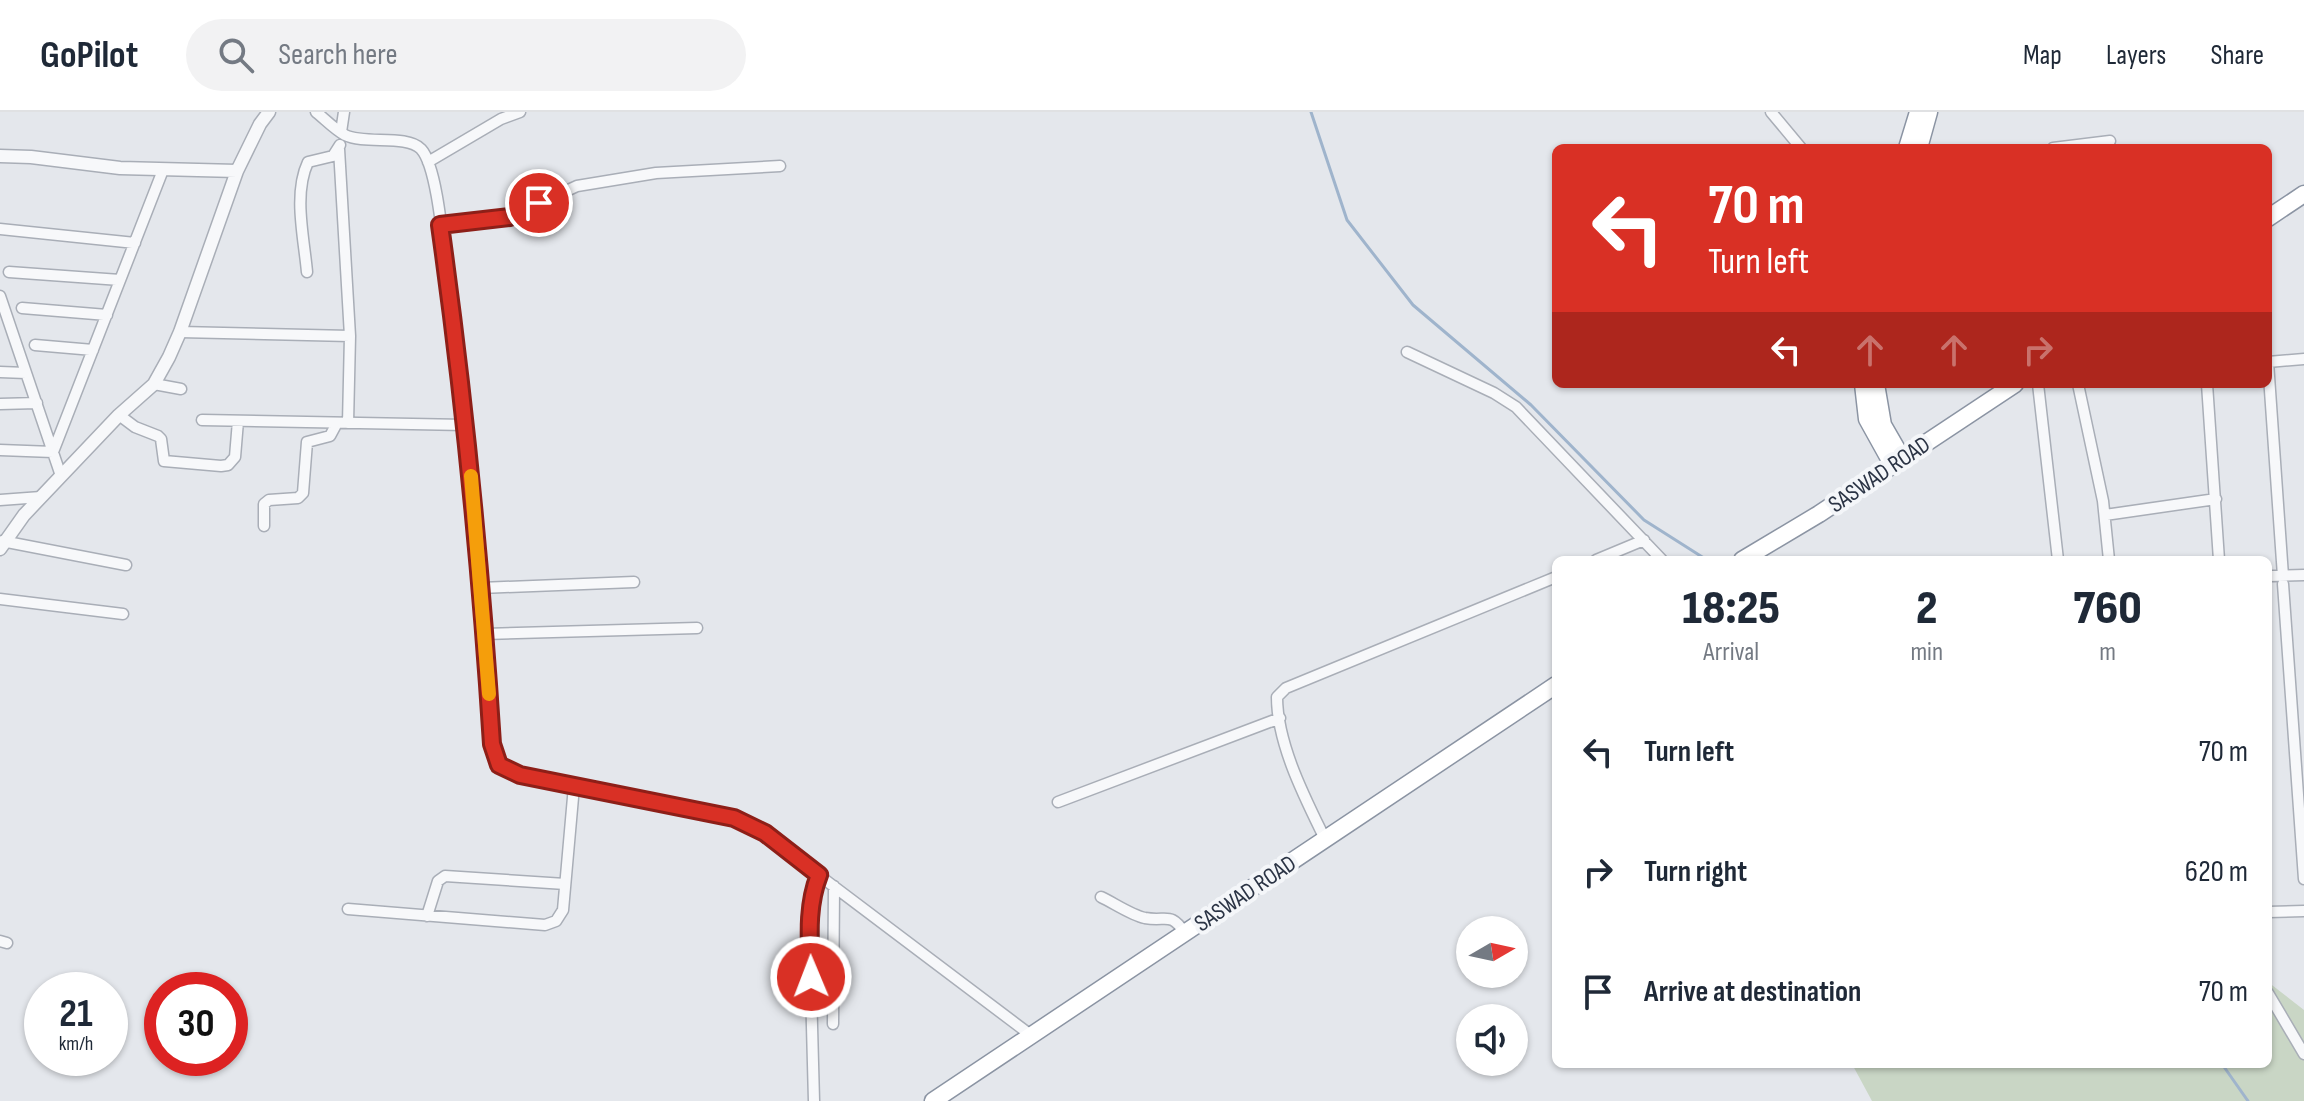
<!DOCTYPE html>
<style>
:root{--surface:#fff;--page:#f2f2f3;--text:#1f2937;--muted:#747a83;--line:#e0e1e3}
body{margin:0;font-family:"Sofia Sans Condensed",sans-serif;background:var(--page);color:var(--text);height:100vh;display:flex;flex-direction:column;font-size:30px;white-space:nowrap}
*{box-sizing:border-box;margin:0}
p{font-size:26px;color:var(--muted)}
.icon{flex:none;width:44px;height:44px;fill:none;stroke:currentColor;stroke-width:2;stroke-linecap:round;stroke-linejoin:round}
.map{position:relative;flex:1;overflow:hidden}
.sheet{position:absolute;left:1552px;top:444px;width:720px;height:512px;display:flex;flex-direction:column;background:var(--surface);border-radius:12px;box-shadow:0 2px 6px #0004}
.sheet>*{flex:none}
.banner{position:absolute;left:1552px;top:32px;width:720px;height:244px;border-radius:12px;box-shadow:0 2px 6px #0004;background:#d93025;color:#fff;overflow:hidden}
.needle{width:52px;rotate:81deg}
.controls{position:absolute;left:1456px;top:804px;display:grid;gap:16px}
.controls a{display:grid;place-items:center;width:72px;height:72px;border-radius:50%;background:var(--surface);box-shadow:0 2px 6px #0004;font-size:40px}
.speed{position:absolute;left:24px;top:860px;display:flex;gap:16px;font-size:40px;font-weight:700;text-align:center}
.speed>*{display:grid;place-content:center;width:104px;height:104px;border-radius:50%;background:var(--surface);box-shadow:0 2px 6px #0004;line-height:1}
.speed small{font-size:20px;font-weight:400}
.speed .limit{border:12px solid #d22;background:#fff;color:#111}
.pin{position:absolute;display:grid;place-items:center;width:68px;height:68px;color:#fff;margin:-34px;border:4px solid #fff;border-radius:50%;box-shadow:0 2px 8px #0007}
.me{position:absolute;width:88px;margin:-44px;rotate:359deg;stroke-linejoin:round;filter:drop-shadow(0 0 6px #0008)}
.turn{display:flex;align-items:center;gap:28px;height:168px;padding:0 24px;font-size:36px}
.turn .icon{width:104px;height:104px;stroke-width:2.5}
.turn b{display:block;font-size:56px;line-height:68px}
.lanes{display:flex;align-items:center;height:76px;padding:0 24px;background:#0003;justify-content:center;gap:40px;direction:ltr}
.lanes .off{opacity:.35}
.eta{display:flex;justify-content:space-evenly;align-items:center;height:136px;text-align:center}
.eta b{font-size:48px;font-weight:800;line-height:56px}
ul{padding:0;list-style:none}
li{display:flex;align-items:center;gap:24px;height:120px;padding:0 24px}
li div{flex:1}
li b{display:block;font-size:30px}
li em{font-style:normal}
header{display:flex;align-items:center;gap:48px;box-sizing:border-box;height:112px;padding:0 40px;background:var(--surface);border-bottom:2px solid var(--line)}
header strong{font-size:38px}
nav{display:flex;gap:44px;margin-inline-start:auto;font-size:28px}
.search{width:560px;height:72px;background:var(--page);display:flex;align-items:center;gap:20px;box-sizing:border-box;padding:0 28px;border-radius:44px;color:var(--muted);font-size:30px}
.map>svg:first-child{display:block}
.green{fill:#c9d6c5}
.lines{fill:none;stroke-linecap:round;stroke-linejoin:round}
.stream{stroke:#9fb4cc;stroke-width:3}
.minor-casing{stroke:#a9aeb7;stroke-width:13}
.tertiary-casing{stroke:#a9aeb7;stroke-width:15}
.trunk-casing{stroke:#8b94a3;stroke-width:19}
.minor{stroke:#f7f8fa;stroke-width:10}
.tertiary{stroke:#f7f8fa;stroke-width:12}
.trunk{stroke:#fff;stroke-width:16}
.route-casing{stroke:#8d1f18;stroke-width:20}
.route{stroke:#d93025;stroke-width:14}
.slow{stroke:#f59e0b;stroke-width:14}
.labels{text-anchor:middle;stroke-width:8;stroke-linejoin:round;paint-order:stroke}
.street-label{font-size:24px;fill:#2b3445;stroke:#f4f6f9}
</style>
<header>
<strong>GoPilot</strong>
<div class="search"><svg class="icon" aria-label="search" viewBox="0 0 24 24"><circle cx="10" cy="10" r="6"/><path d="M15 15l6 6"/></svg>Search here</div>
<nav><a>Map</a><a>Layers</a><a>Share</a></nav>
</header>
<div class="map">
<svg width="2304" height="989" viewBox="0 0 2304 989">
<rect width="100%" height="100%" fill="#e4e7ec"/>
<path class="green" d="M2268,870L2304,898V989H1872L1852,952H2268Z"/>
<g class="lines">
<path class="stream" d="M1311,0L1347,108L1413,193L1531,293L1644,408L1707,448
M2222,952L2248,989"/>
<defs>
<path id="minor" d="M316,0C325,7 334,17 345,23C365,33 406,22 421,37C437,54 443,130 446,155C468,313 482,473 492,632L499,653L520,663L734,706L751,712L1032,924
M1771,0L1801,36
M341,20L344,0
M2053,36L2110,29
M339,37L350,224L348,311
M428,50L501,7L520,0
M440,113L510,105L577,74L656,61L780,54
M0,117L135,131
M9,160L120,168
M307,160C304,126 293,82 308,50L333,44L340,33
M0,184L61,364
M22,196L107,203
M180,220L350,224
M35,233L93,238
M1407,240L1494,281L1516,295L1662,448
M2268,250L2283,464
M2268,250L2304,247
M0,260L26,261
M154,272L181,277
M2038,272L2058,448
M2078,272L2103,389L2109,448
M2207,272L2219,448
M0,292L37,291
M119,303L135,315L158,324L161,327L164,349L221,354L228,353L235,345L238,309
M202,308L465,313
M0,338L53,340L163,58
M0,388L41,385
M2105,403L2216,387
M264,414V392L269,388L298,386L303,381L307,330L330,324L337,311
M2,429L126,453
M1596,448L1644,428
M2268,464L2304,463
M2283,472L2304,767
M481,476L634,470
M0,487L123,502
M485,522L697,516
M1058,690L1280,606
M1325,727C1305,686 1277,632 1277,585L1286,576L1556,465
M1101,785C1114,791 1131,803 1145,806C1167,810 1170,799 1185,821
M348,797L545,813L556,809L563,798L574,674
M2268,800L2304,799
M427,804L438,769L445,764L565,772
M0,829L7,831
M2268,881L2304,942
M833,912L834,774
M814,989L809,802L811,783L819,763"/>
<path id="tertiary" d="M0,44L31,45L120,56L237,59
M0,437L24,403L119,303L154,272L169,245L180,220L237,59L260,12L269,0"/>
<path id="trunk" d="M1907,36L1918,0
M1919,36L1929,0
M2268,106L2304,82
M1863,272L1867,307L1892,352
M1876,272L1883,313L1902,346
M1742,448L1819,402L2015,272
M933,989L1556,573"/>
</defs>
<use href="#minor" class="minor-casing"/>
<use href="#tertiary" class="tertiary-casing"/>
<use href="#trunk" class="trunk-casing"/>
<use href="#minor" class="minor"/>
<use href="#tertiary" class="tertiary"/>
<use href="#trunk" class="trunk"/>
</g>
<g class="lines">
<defs>
<path id="route" d="M539,91L510,105L440,113C464,285 481,458 492,632L499,653L520,663L734,706L765,721L819,763C806,796 810,830 811,865"/>
</defs>
<use href="#route" class="route-casing"/>
<use href="#route" class="route"/>
<path class="slow" d="M471,364L489,582"/>
</g>
<g class="labels">
<g class="street-label">
<text transform="translate(1879 362) rotate(-34)" y="8">SASWAD ROAD</text>
<text transform="translate(1245 781) rotate(-34)" y="8">SASWAD ROAD</text>
</g>
</g>
</svg>
<div class="controls">
<a><svg class="needle" viewBox="-14 -14 28 28"><path d="M0-13l5 13h-10z" fill="#e53935"/><path d="M0 13l5-13h-10z" fill="#747a83"/></svg></a>
<a><svg class="icon" aria-label="sound" viewBox="0 0 24 24"><path d="M4 9h4l5-4v14l-5-4H4zM17 9q2 3 0 6"/></svg></a>
</div>
<div class="speed"><div>21<small>km/h</small></div><div class="limit">30</div></div>
<div class="pin" style="left:539px;top:91px;background:#d93025"><svg class="icon" aria-label="arrive" viewBox="0 0 24 24"><path d="M6 21V4h12l-3 4 3 4H6"/></svg></div>
<svg class="me" style="left:811px;top:865px" viewBox="-20 -20 40 40"><circle r="17" fill="#d93025" stroke="#fff" stroke-width="3"/><path d="M0-11L8 9 0 5-8 9z" fill="#fff"/></svg>
<div class="banner">
<div class="turn"><svg class="icon" aria-label="left" viewBox="0 0 24 24"><path d="M17 20v-9H6M10 6l-5 5 5 5"/></svg><div><b>70 m</b>Turn left</div></div>
<div class="lanes"><svg class="icon" aria-label="left" viewBox="0 0 24 24"><path d="M17 20v-9H6M10 6l-5 5 5 5"/></svg><svg class="icon off" aria-label="ahead" viewBox="0 0 24 24"><path d="M12 20V5M6 11l6-6 6 6"/></svg><svg class="icon off" aria-label="ahead" viewBox="0 0 24 24"><path d="M12 20V5M6 11l6-6 6 6"/></svg><svg class="icon off" aria-label="right" viewBox="0 0 24 24"><path d="M7 20v-9h11M14 6l5 5-5 5"/></svg></div>
</div>
<section class="sheet">
<div class="eta">
<div><b>18:25</b><p>Arrival</p></div>
<div><b>2</b><p>min</p></div>
<div><b>760</b><p>m</p></div>
</div>
<ul>
<li><svg class="icon" aria-label="left" viewBox="0 0 24 24"><path d="M17 20v-9H6M10 6l-5 5 5 5"/></svg><div><b>Turn left</b></div><em>70 m</em></li>
<li><svg class="icon" aria-label="right" viewBox="0 0 24 24"><path d="M7 20v-9h11M14 6l5 5-5 5"/></svg><div><b>Turn right</b></div><em>620 m</em></li>
<li><svg class="icon" aria-label="arrive" viewBox="0 0 24 24"><path d="M6 21V4h12l-3 4 3 4H6"/></svg><div><b>Arrive at destination</b></div><em>70 m</em></li>
</ul>
</section>
</div>
